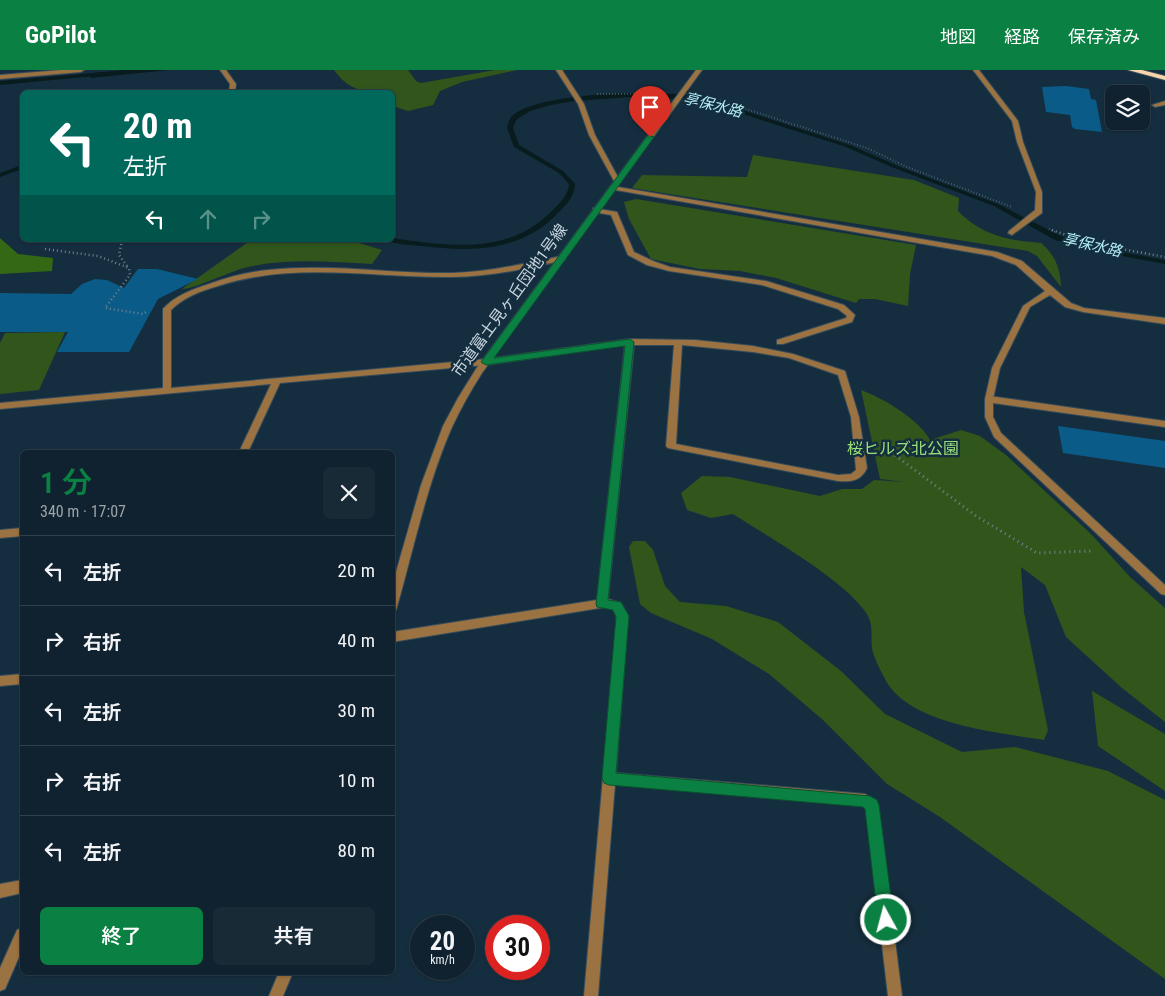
<!DOCTYPE html>
<html lang="ja">
<meta charset="utf-8">
<style>
:root{--surface:#10222f;--page:#192a37;--text:#f1f3f6;--muted:#9ca4aa;--line:#303f4b;--accent:#0b8043}
body{margin:0;font-family:"Roboto Condensed","Noto Sans JP",sans-serif;background:var(--page);color:var(--text);height:100vh;display:flex;flex-direction:column;font-size:19px;white-space:nowrap}
*{box-sizing:border-box;margin:0}
p{font-size:16px;color:var(--muted)}
.icon{flex:none;width:28px;height:28px;fill:none;stroke:currentColor;stroke-width:2;stroke-linecap:round;stroke-linejoin:round}
.map{position:relative;flex:1;overflow:hidden}
.panel{position:absolute;left:20px;top:380px;width:375px;height:525px;display:flex;flex-direction:column;background:var(--surface);border-radius:8px;box-shadow:0 1px 4px #0004,0 0 0 1px var(--line)}
.panel>*{flex:none}
.top-card{position:absolute;left:20px;top:20px;width:375px;height:152px;border-radius:8px;box-shadow:0 1px 4px #0004,0 0 0 1px var(--line);background:#00695c;color:#fff;overflow:hidden}
.buttons{position:absolute;left:1105px;top:15px;display:grid;gap:10px}
.buttons a{display:grid;place-items:center;width:45px;height:45px;border-radius:8px;background:var(--surface);box-shadow:0 1px 4px #0004,0 0 0 1px var(--line);font-size:25px}
.speed{position:absolute;left:410px;top:845px;display:flex;gap:10px;font-size:25px;font-weight:700;text-align:center}
.speed>*{display:grid;place-content:center;width:65px;height:65px;border-radius:50%;background:var(--surface);box-shadow:0 1px 4px #0004,0 0 0 1px var(--line);line-height:1}
.speed small{font-size:12px;font-weight:400}
.speed .limit{border:8px solid #d22;background:#fff;color:#111}
.pin{position:absolute;display:grid;place-items:center;width:42px;height:42px;color:#fff;margin:-51px -21px;border-radius:50% 50% 50% 0;rotate:-45deg;box-shadow:0 0 5px #0007}
.pin .icon{rotate:45deg}
.me{position:absolute;width:55px;margin:-28px;rotate:353deg;stroke-linejoin:round;filter:drop-shadow(0 0 4px #0008)}
.turn{display:flex;align-items:center;gap:18px;height:105px;padding:0 20px;font-size:22px}
.turn .icon{width:65px;height:65px;stroke-width:2.5}
.turn b{display:block;font-size:35px;line-height:42px}
.lanes{display:flex;align-items:center;height:48px;padding:0 20px;background:#0003;justify-content:center;gap:25px;direction:ltr}
.lanes .off{opacity:.35}
.round{display:grid;place-items:center;flex:none;width:52px;height:52px;border-radius:8px;background:var(--page)}
.summary{display:flex;align-items:center;justify-content:space-between;height:85px;padding:0 20px}
h1{font-size:30px;font-weight:600;line-height:38px;color:var(--accent)}
.primary-button{display:flex;gap:10px;margin-top:auto;padding:10px 20px}
.primary-button a{flex:1;height:58px;border-radius:8px;background:var(--accent);color:#fff;font-size:20px;font-weight:600;line-height:58px;text-align:center}
.primary-button a+a{background:var(--page);color:var(--text)}
ul{padding:0;list-style:none}
li{display:flex;align-items:center;gap:15px;height:70px;padding:0 20px;border-top:1px solid var(--line)}
li div{flex:1}
li b{display:block;font-size:19px}
li em{font-style:normal}
header{display:flex;align-items:center;gap:30px;box-sizing:border-box;height:70px;padding:0 25px;background:var(--accent);color:#fff}
header strong{font-size:24px}
nav{display:flex;gap:28px;margin-inline-start:auto;font-size:18px}
.map>svg:first-child{display:block}
.green{fill:#30561c}
.forest{fill:#356815}
.water{fill:#081b1d}
.lines{fill:none;stroke-linecap:round;stroke-linejoin:round}
.stream{fill:#081b1d;fill-rule:evenodd}
.building{fill:#0a5b87}
.service-casing{stroke:#354c5c;stroke-width:2}
.minor-casing{stroke:#354c5c;stroke-width:2}
.tertiary-casing{stroke:#354c5c;stroke-width:2}
.trunk-casing{stroke:#354c5c;stroke-width:2}
.path-far2{stroke:#708391;stroke-width:2;stroke-dasharray:0.5 2.5;stroke-linecap:butt}
.path-far1{stroke:#708391;stroke-width:2.5;stroke-dasharray:1 3;stroke-linecap:butt}
.path{stroke:#708391;stroke-width:3;stroke-dasharray:1 4;stroke-linecap:butt}
.service{fill:#9b7241;fill-rule:evenodd}
.minor{fill:#9b7241;fill-rule:evenodd}
.tertiary{fill:#9b7241;fill-rule:evenodd}
.trunk{fill:#f7d4ac;fill-rule:evenodd}
.route{fill:#0b8043;stroke:#07532c}
.labels{text-anchor:middle;stroke-width:5;stroke-linejoin:round;paint-order:stroke}
.far-water-label{font-size:15px;font-style:italic;fill:#b2eff6;stroke:#152e3f}
.street-label{font-size:16px;fill:#c5d3de;stroke:#152e3f}
.park-label{font-size:16px;fill:#99df77;stroke:#152e3f}
</style>
<header>
<strong>GoPilot</strong>
<nav><a>地図</a><a>経路</a><a>保存済み</a></nav>
</header>
<div class="map">
<svg width="1165" height="926" viewBox="0 0 1165 926">
<rect width="100%" height="100%" fill="#152e3f"/>
<path class="green" d="M334,0H408L416,11L421,13L495,0H517L462,12L440,21L433,35L408,41L393,36L392,22C366,22 351,23 334,0Z
M753,85L914,110L959,128L958,141C983,166 1007,170 1041,173C1056,186 1060,198 1061,217L1037,186L1028,181L632,118L642,105L747,107Z
M636,129L916,175L910,204L908,236L875,229H859L856,233L776,208L740,201L700,199L651,189L629,149L624,132Z
M251,170H349L382,180L372,194C331,192 288,188 248,197C230,201 195,219 182,219Z
M65,262L39,320L0,324V273L5,263Z
M861,320C883,328 920,350 930,370L961,360L980,366L1006,385L1091,464L1130,507L1165,538V652L1122,618L1066,567L1045,515L1021,497L1024,542L1048,660L1044,670C998,662 906,655 884,607C880,600 876,591 873,583C869,567 876,555 864,540C837,505 771,469 733,444L711,448L687,440L681,423L702,406L730,407L820,426L842,419H862L874,410L905,412L880,409Z
M633,471H645L653,480L665,516L680,532L726,536L778,552L841,601L885,644L962,682L1015,677L1108,701L1165,730V909L940,747L887,714L823,650L769,604L712,569L651,543L640,534L629,477Z
M1092,621L1165,664V721L1098,676Z"/>
<path class="forest" d="M0,168L18,184L53,188L52,201L0,204Z"/>
<path class="water" d="M124,0H169L90,8L93,3Z"/>
<g class="lines">
<path class="stream" d="M104,2L106,3V5L0,15V11Z
M631,23L681,24L702,27L850,75L898,96L998,134L1061,166L1127,183L1165,190V194L1127,187L1055,170L994,136L894,98L846,77L699,30L631,27L575,31L551,35L530,41L516,50L513,58L519,75L563,101L575,114C575,126 566,135 558,143C521,182 472,182 422,176C412,175 396,175 388,170H392V168C449,176 509,186 553,140C560,132 568,126 569,114L559,103L514,77L507,58C508,55 509,50 511,47C531,27 603,24 631,23Z
M22,95V99L0,107V103Z"/>
</g>
<path class="building" d="M1066,16L1089,19L1091,29L1096,30L1102,62L1075,59L1072,57L1070,45L1046,42L1042,17Z
M138,199H157L198,209L158,229L129,282H57L68,262H0V223L71,224L82,214L95,209L107,210L124,218Z
M1058,356L1165,371V398L1063,383Z"/>
<g class="lines">
<defs>
<path id="service" d="M1165,31V35L1155,37L1152,35Z
M593,138L617,142L634,182L653,191L670,197L766,211L844,235L855,245L852,252L783,274H777V270L846,248L847,246L838,239L762,215L669,201L647,195L628,185L611,145L593,142Z
M989,326L1165,351V357L993,333V347L1001,363L1165,515V525L1161,524L994,367L985,347V329Z"/>
<path id="minor" d="M61,0H84L81,2L0,9V5Z
M220,0H226L236,14L235,22H229L230,14Z
M556,0H562L584,34L595,65L620,111L619,112L614,111L589,65L578,34Z
M973,0H979L1018,51L1023,72L1042,122V143L1012,165L1008,163L1009,161L1035,140L1036,122L1017,72L1012,51Z
M612,116L997,182L1022,191L1071,233L1084,238L1165,248V254L1083,242L1065,237L1050,225L1030,237L1000,298L993,329L989,332L985,329L992,298L1023,236L1045,221L1016,195L992,186L610,119V117Z
M562,186H565V190C528,198 490,207 452,207C374,208 295,191 218,216C201,221 184,227 171,240V318L486,289L630,269L695,270L753,276L793,284L845,301L859,347L867,398C861,411 851,412 838,411L668,378L666,376L674,275H634L608,529L621,533L628,546L616,703L865,724L876,731L878,735L902,926H888L866,738L863,736L615,714L598,926H584L617,544L611,538L606,537L392,572V562L597,530L625,275L486,295L280,313L248,382H239L271,314L0,339V333L163,318V239C174,226 193,219 209,214C228,207 248,202 268,200C330,193 392,204 453,203C490,202 526,193 562,186ZM682,275L753,282L789,288L838,305L851,347L856,400L851,404L838,405L676,374Z
M22,458V466L0,468V460Z
M22,604V614L0,616V606Z
M22,810V823L0,828V814Z
M22,858V880L5,919L0,921V898L17,860Z"/>
<path id="tertiary" d="M696,0H702L482,303C471,320 461,338 452,357C427,414 414,477 397,537L396,540L392,541V516L421,415L443,356L458,328L476,299Z
M279,902H293L283,926H269Z"/>
<path id="trunk" d="M1128,0H1142L1165,6V10Z"/>
</defs>
<use href="#service" class="service-casing"/>
<use href="#minor" class="minor-casing"/>
<use href="#tertiary" class="tertiary-casing"/>
<use href="#trunk" class="trunk-casing"/>
<path class="path-far2" d="M597,24H659
M703,25L867,78L907,97L1012,137
M1049,159L1055,162"/>
<path class="path-far1" d="M1052,160L1089,173L1165,187
M122,170L119,185L127,196
M45,179L98,186L129,198L130,205L105,238L143,244L146,242"/>
<path class="path" d="M881,371L892,383L976,446L1037,483L1091,481"/>
<use href="#service" class="service"/>
<use href="#minor" class="minor"/>
<use href="#tertiary" class="tertiary"/>
<use href="#trunk" class="trunk"/>
</g>
<path class="route" d="M648,65L654,67L494,288L630,269L634,272L608,530L621,532L629,546L616,703L870,726L877,730L879,735L894,850L891,855L886,857L881,855L878,850L865,739L863,737L609,715L604,713L602,708L616,547L613,540L597,537L596,534L625,276L486,295L481,292Z"/>
<g class="labels">
<g class="far-water-label">
<text transform="translate(713 35) rotate(14)" y="5">享保水路</text>
<text transform="translate(1092 175) rotate(13)" y="5">享保水路</text>
</g>
<g class="street-label">
<text transform="translate(509 230) rotate(-54)" y="6">市道富士見ヶ丘団地1号線</text>
</g>
<g class="park-label">
<text x="903" y="384">桜ヒルズ北公園</text>
</g>
</g>
</svg>
<div class="buttons">
<a><svg class="icon" aria-label="layers" viewBox="0 0 24 24"><path d="M12 4l9 5-9 5-9-5zM3 14l9 5 9-5"/></svg></a>
</div>
<div class="speed"><div>20<small>km/h</small></div><div class="limit">30</div></div>
<div class="pin" style="left:650px;top:67px;background:#d93025"><svg class="icon" aria-label="arrive" viewBox="0 0 24 24"><path d="M6 21V4h12l-3 4 3 4H6"/></svg></div>
<svg class="me" style="left:886px;top:850px" viewBox="-20 -20 40 40"><circle r="17" fill="#0b8043" stroke="#fff" stroke-width="3"/><path d="M0-11L8 9 0 5-8 9z" fill="#fff"/></svg>
<div class="top-card">
<div class="turn"><svg class="icon" aria-label="left" viewBox="0 0 24 24"><path d="M17 20v-9H6M10 6l-5 5 5 5"/></svg><div><b>20 m</b>左折</div></div>
<div class="lanes"><svg class="icon" aria-label="left" viewBox="0 0 24 24"><path d="M17 20v-9H6M10 6l-5 5 5 5"/></svg><svg class="icon off" aria-label="ahead" viewBox="0 0 24 24"><path d="M12 20V5M6 11l6-6 6 6"/></svg><svg class="icon off" aria-label="right" viewBox="0 0 24 24"><path d="M7 20v-9h11M14 6l5 5-5 5"/></svg></div>
</div>
<section class="panel">
<div class="summary"><div><h1>1 分</h1><p>340 m · 17:07</p></div><a class="round"><svg class="icon" aria-label="close" viewBox="0 0 24 24"><path d="M6 6l12 12M18 6L6 18"/></svg></a></div>
<ul>
<li><svg class="icon" aria-label="left" viewBox="0 0 24 24"><path d="M17 20v-9H6M10 6l-5 5 5 5"/></svg><div><b>左折</b></div><em>20 m</em></li>
<li><svg class="icon" aria-label="right" viewBox="0 0 24 24"><path d="M7 20v-9h11M14 6l5 5-5 5"/></svg><div><b>右折</b></div><em>40 m</em></li>
<li><svg class="icon" aria-label="left" viewBox="0 0 24 24"><path d="M17 20v-9H6M10 6l-5 5 5 5"/></svg><div><b>左折</b></div><em>30 m</em></li>
<li><svg class="icon" aria-label="right" viewBox="0 0 24 24"><path d="M7 20v-9h11M14 6l5 5-5 5"/></svg><div><b>右折</b></div><em>10 m</em></li>
<li><svg class="icon" aria-label="left" viewBox="0 0 24 24"><path d="M17 20v-9H6M10 6l-5 5 5 5"/></svg><div><b>左折</b></div><em>80 m</em></li>
</ul>
<div class="primary-button"><a>終了</a><a>共有</a></div>
</section>
</div>
